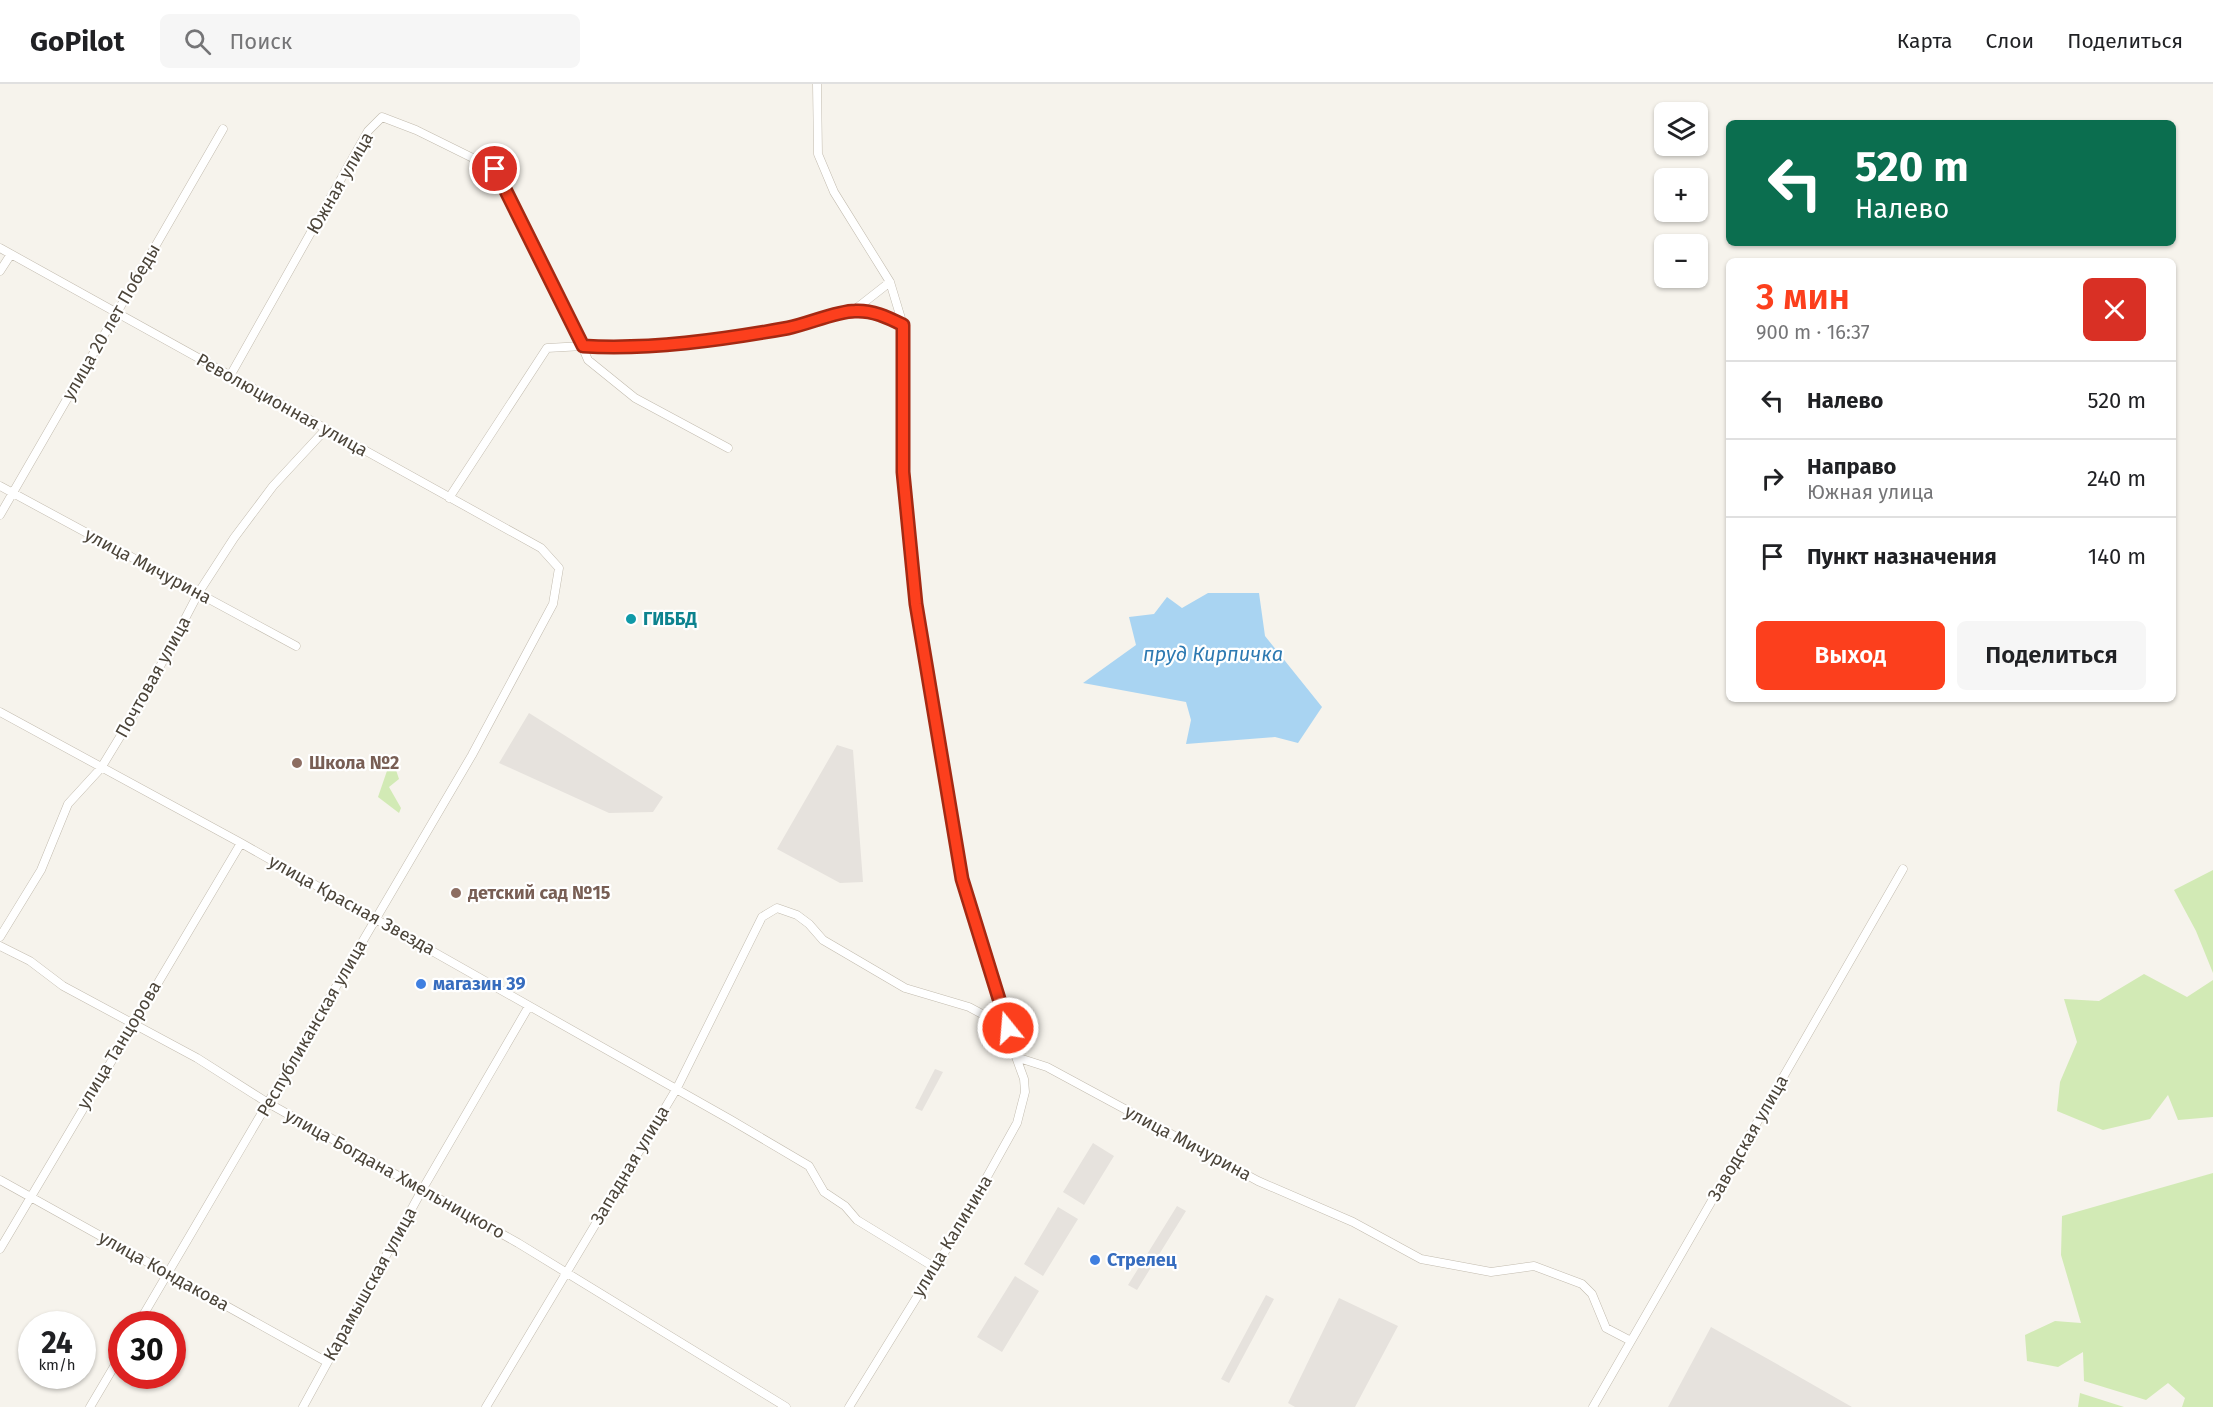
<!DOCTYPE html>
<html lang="ru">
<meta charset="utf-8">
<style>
:root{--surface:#fff;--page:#f6f6f6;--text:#202124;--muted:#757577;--line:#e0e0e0;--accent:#fc3f1d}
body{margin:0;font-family:"Fira Sans",sans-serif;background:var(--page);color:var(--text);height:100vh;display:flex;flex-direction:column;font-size:22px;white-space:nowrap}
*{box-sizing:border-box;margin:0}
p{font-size:20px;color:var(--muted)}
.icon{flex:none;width:33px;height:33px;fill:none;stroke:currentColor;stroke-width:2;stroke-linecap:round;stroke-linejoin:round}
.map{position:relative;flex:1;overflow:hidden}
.side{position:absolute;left:1726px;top:174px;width:450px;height:444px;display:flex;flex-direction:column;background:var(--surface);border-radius:9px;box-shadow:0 2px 4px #0004}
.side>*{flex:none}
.guide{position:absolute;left:1726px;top:36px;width:450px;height:126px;border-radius:9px;box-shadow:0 2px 4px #0004;background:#0b6e4f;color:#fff;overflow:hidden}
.fabs{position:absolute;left:1654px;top:18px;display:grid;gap:12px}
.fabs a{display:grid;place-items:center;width:54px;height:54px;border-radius:9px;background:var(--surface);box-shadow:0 2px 4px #0004;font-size:30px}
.speed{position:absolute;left:18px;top:1227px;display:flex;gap:12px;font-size:30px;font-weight:700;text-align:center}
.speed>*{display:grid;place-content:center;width:78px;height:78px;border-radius:50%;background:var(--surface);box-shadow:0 2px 4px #0004;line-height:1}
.speed small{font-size:15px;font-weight:400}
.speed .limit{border:9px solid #d22;background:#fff;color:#111}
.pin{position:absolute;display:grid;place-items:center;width:51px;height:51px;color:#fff;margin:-26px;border:3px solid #fff;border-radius:50%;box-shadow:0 2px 6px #0007}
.me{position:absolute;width:66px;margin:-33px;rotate:343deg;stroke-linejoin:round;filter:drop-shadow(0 0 4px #0008)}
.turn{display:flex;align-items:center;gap:21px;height:126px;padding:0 30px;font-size:27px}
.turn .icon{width:78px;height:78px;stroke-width:2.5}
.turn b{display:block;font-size:42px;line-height:51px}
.round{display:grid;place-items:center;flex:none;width:63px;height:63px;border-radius:9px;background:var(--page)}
.head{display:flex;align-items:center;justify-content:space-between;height:102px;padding:0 30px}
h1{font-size:36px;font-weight:600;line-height:45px;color:var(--accent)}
.cta{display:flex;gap:12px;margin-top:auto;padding:12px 30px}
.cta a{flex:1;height:69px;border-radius:9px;background:var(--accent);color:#fff;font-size:24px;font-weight:600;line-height:69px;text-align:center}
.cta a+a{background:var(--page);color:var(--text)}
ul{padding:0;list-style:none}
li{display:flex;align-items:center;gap:18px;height:78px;padding:0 30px;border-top:2px solid var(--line)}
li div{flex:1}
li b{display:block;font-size:22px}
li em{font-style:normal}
header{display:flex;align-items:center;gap:36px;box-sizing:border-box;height:84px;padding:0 30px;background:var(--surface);border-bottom:2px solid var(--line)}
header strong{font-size:28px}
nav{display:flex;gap:33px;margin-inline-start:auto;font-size:21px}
.search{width:420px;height:54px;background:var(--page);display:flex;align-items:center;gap:15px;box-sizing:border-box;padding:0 21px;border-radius:9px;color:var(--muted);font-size:22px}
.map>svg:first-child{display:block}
.industrial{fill:#e6e2dd}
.green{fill:#d2eab5}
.water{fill:#a9d4f2}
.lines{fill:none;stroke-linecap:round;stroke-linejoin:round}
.street-casing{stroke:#c2bbae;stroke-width:9}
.street{stroke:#fff;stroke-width:8}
.route-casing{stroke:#a42913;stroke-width:15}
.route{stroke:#fc3f1d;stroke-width:10}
.culture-dot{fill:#0f9aa8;stroke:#fff;stroke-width:2}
.education-dot{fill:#8d6e63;stroke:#fff;stroke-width:2}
.shop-dot{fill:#3f7fe0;stroke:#fff;stroke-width:2}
.labels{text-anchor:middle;stroke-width:4.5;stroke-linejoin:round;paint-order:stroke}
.street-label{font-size:18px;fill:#4b4439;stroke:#fff}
.culture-label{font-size:18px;font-weight:bold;fill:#0d838f;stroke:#fff;text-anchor:start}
.education-label{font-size:18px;font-weight:bold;fill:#785e54;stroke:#fff;text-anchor:start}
.shop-label{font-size:18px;font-weight:bold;fill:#366cbe;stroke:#fff;text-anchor:start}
.water-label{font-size:20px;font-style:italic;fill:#2e7ab2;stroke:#fff}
</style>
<header>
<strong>GoPilot</strong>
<div class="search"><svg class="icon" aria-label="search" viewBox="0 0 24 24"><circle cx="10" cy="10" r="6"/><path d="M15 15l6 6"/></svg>Поиск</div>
<nav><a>Карта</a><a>Слои</a><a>Поделиться</a></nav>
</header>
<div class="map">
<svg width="2213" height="1323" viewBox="0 0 2213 1323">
<rect width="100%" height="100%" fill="#f6f3ec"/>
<path class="industrial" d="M529,629L663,713L653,728L609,729L499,679Z
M837,661L853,666L863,798L840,799L777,765Z
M935,985L943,988L922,1027L915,1024Z
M1093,1059L1114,1072L1084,1121L1063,1108Z
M1177,1122L1186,1127L1137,1206L1128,1201Z
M1058,1123L1078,1135L1043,1192L1024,1180Z
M1015,1192L1039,1207L1002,1268L977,1253Z
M1266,1211L1274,1215L1229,1299L1221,1295Z
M1339,1214L1398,1242L1355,1323H1295L1288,1319Z
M1711,1243L1768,1275L1852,1323H1668Z"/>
<path class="green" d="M389,681L396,686L399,695L389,703L401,724L399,729L378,713Z
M2213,786V889L2196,847L2174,806Z
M2144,890L2187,913L2213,896V1033L2178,1036L2168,1011L2150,1035L2103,1046L2057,1027L2060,998L2077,958L2064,915L2099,917Z
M2213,1089V1323H2182L2185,1314L2168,1299L2146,1316L2084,1297L2083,1268L2058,1283L2027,1277L2025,1251L2055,1237L2081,1239L2061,1171L2062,1132Z
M2080,1309L2124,1323H2078Z"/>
<path class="water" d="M1208,509H1259L1265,552L1322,623L1298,659L1275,653L1186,660L1191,636L1186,618L1083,599L1136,561L1129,533L1154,530L1167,513L1182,524Z"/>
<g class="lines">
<defs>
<path id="street" d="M817,0L818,70L834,108L890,198L903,241V388L916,520L962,795L1008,944
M0,164L541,464L559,484L553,520L472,671L138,1240
M0,187L11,170
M853,227L872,228L903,241
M230,292L368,47L382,33L416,46L495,85L562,216L588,276L635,314L728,364
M0,402L296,562
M449,414L547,264L583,262L625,265L797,243L853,227L890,198
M0,431L223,45
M0,628L241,759L731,1036L809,1082L824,1108L845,1122L857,1136L934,1183
M0,853L41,786L68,720L101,684L143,615L199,508L234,454L273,402L325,346
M0,862L30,877L63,902L197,974L268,1019L518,1159L786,1323
M0,1096L327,1278
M0,1165L241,759
M90,1323L122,1269
M303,1323L422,1106L529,922
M486,1323L677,1004L762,833L777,824L797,831L809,840L823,856L905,904L969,923L1008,944L1016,973L1047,983L1258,1097L1353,1138L1421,1175L1491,1188L1534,1182L1582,1200L1592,1210L1606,1244L1631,1257
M849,1323L949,1161L1017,1039L1025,1008L1024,995L1016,973
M1593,1323L1903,785"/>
</defs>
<use href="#street" class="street-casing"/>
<use href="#street" class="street"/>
</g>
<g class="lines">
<defs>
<path id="route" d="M495,85L583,262C650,266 721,256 788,244C808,240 837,227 855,227C872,226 887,233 903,241V388L916,520L962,795L1008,944"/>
</defs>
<use href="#route" class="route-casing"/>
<use href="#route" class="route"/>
</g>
<circle class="culture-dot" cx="631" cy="535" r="6"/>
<g class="education-dot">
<circle cx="297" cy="679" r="6"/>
<circle cx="456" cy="809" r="6"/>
</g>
<g class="shop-dot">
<circle cx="421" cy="900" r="6"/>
<circle cx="1095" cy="1176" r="6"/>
</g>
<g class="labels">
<g class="street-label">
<text transform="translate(340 99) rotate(-60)" y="6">Южная улица</text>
<text transform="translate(111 238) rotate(-60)" y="6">улица 20 лет Победы</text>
<text transform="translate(282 321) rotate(29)" y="6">Революционная улица</text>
<text transform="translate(148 482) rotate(28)" y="6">улица Мичурина</text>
<text transform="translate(153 593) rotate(-61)" y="6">Почтовая улица</text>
<text transform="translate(352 821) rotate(29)" y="6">улица Красная Звезда</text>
<text transform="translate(312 944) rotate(-60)" y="6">Республиканская улица</text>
<text transform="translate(119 961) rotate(-59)" y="6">улица Танцорова</text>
<text transform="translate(1748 1054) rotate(-60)" y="6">Заводская улица</text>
<text transform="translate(1188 1059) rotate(28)" y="6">улица Мичурина</text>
<text transform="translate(630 1081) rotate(-59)" y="6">Западная улица</text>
<text transform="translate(395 1090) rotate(29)" y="6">улица Богдана Хмельницкого</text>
<text transform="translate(952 1152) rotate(-59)" y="6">улица Калинина</text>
<text transform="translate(164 1187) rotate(29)" y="6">улица Кондакова</text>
<text transform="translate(370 1200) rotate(-61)" y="6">Карамышская улица</text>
</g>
<g class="culture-label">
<text x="643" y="541">ГИББД</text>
</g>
<g class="education-label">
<text x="309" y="685">Школа №2</text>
<text x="468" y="815">детский сад №15</text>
</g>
<g class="shop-label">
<text x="433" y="906">магазин 39</text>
<text x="1107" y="1182">Стрелец</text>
</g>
<g class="water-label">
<text x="1213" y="577">пруд Кирпичка</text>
</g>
</g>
</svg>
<div class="fabs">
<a><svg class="icon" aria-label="layers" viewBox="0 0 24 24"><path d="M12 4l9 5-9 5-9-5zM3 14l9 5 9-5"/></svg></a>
<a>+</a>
<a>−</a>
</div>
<div class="speed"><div>24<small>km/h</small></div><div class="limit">30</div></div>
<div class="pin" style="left:495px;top:85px;background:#d93025"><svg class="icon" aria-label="arrive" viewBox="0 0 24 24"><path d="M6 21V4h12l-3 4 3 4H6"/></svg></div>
<svg class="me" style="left:1008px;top:944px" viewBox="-20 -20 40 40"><circle r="17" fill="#fc3f1d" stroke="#fff" stroke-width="3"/><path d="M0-11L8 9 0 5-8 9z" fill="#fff"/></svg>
<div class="guide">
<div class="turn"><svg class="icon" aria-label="left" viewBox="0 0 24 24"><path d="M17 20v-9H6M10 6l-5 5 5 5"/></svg><div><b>520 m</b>Налево</div></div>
</div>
<section class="side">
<div class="head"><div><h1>3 мин</h1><p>900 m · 16:37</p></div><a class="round" style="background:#d93025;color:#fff"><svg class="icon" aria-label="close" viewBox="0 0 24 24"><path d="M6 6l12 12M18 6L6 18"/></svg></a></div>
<ul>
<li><svg class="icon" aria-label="left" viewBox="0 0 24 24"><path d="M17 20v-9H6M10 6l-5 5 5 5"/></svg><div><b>Налево</b></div><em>520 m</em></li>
<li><svg class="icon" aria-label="right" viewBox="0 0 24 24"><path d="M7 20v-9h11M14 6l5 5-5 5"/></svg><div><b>Направо</b><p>Южная улица</p></div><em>240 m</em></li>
<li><svg class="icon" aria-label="arrive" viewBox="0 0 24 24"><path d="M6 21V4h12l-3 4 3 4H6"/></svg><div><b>Пункт назначения</b></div><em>140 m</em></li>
</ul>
<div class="cta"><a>Выход</a><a>Поделиться</a></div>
</section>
</div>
